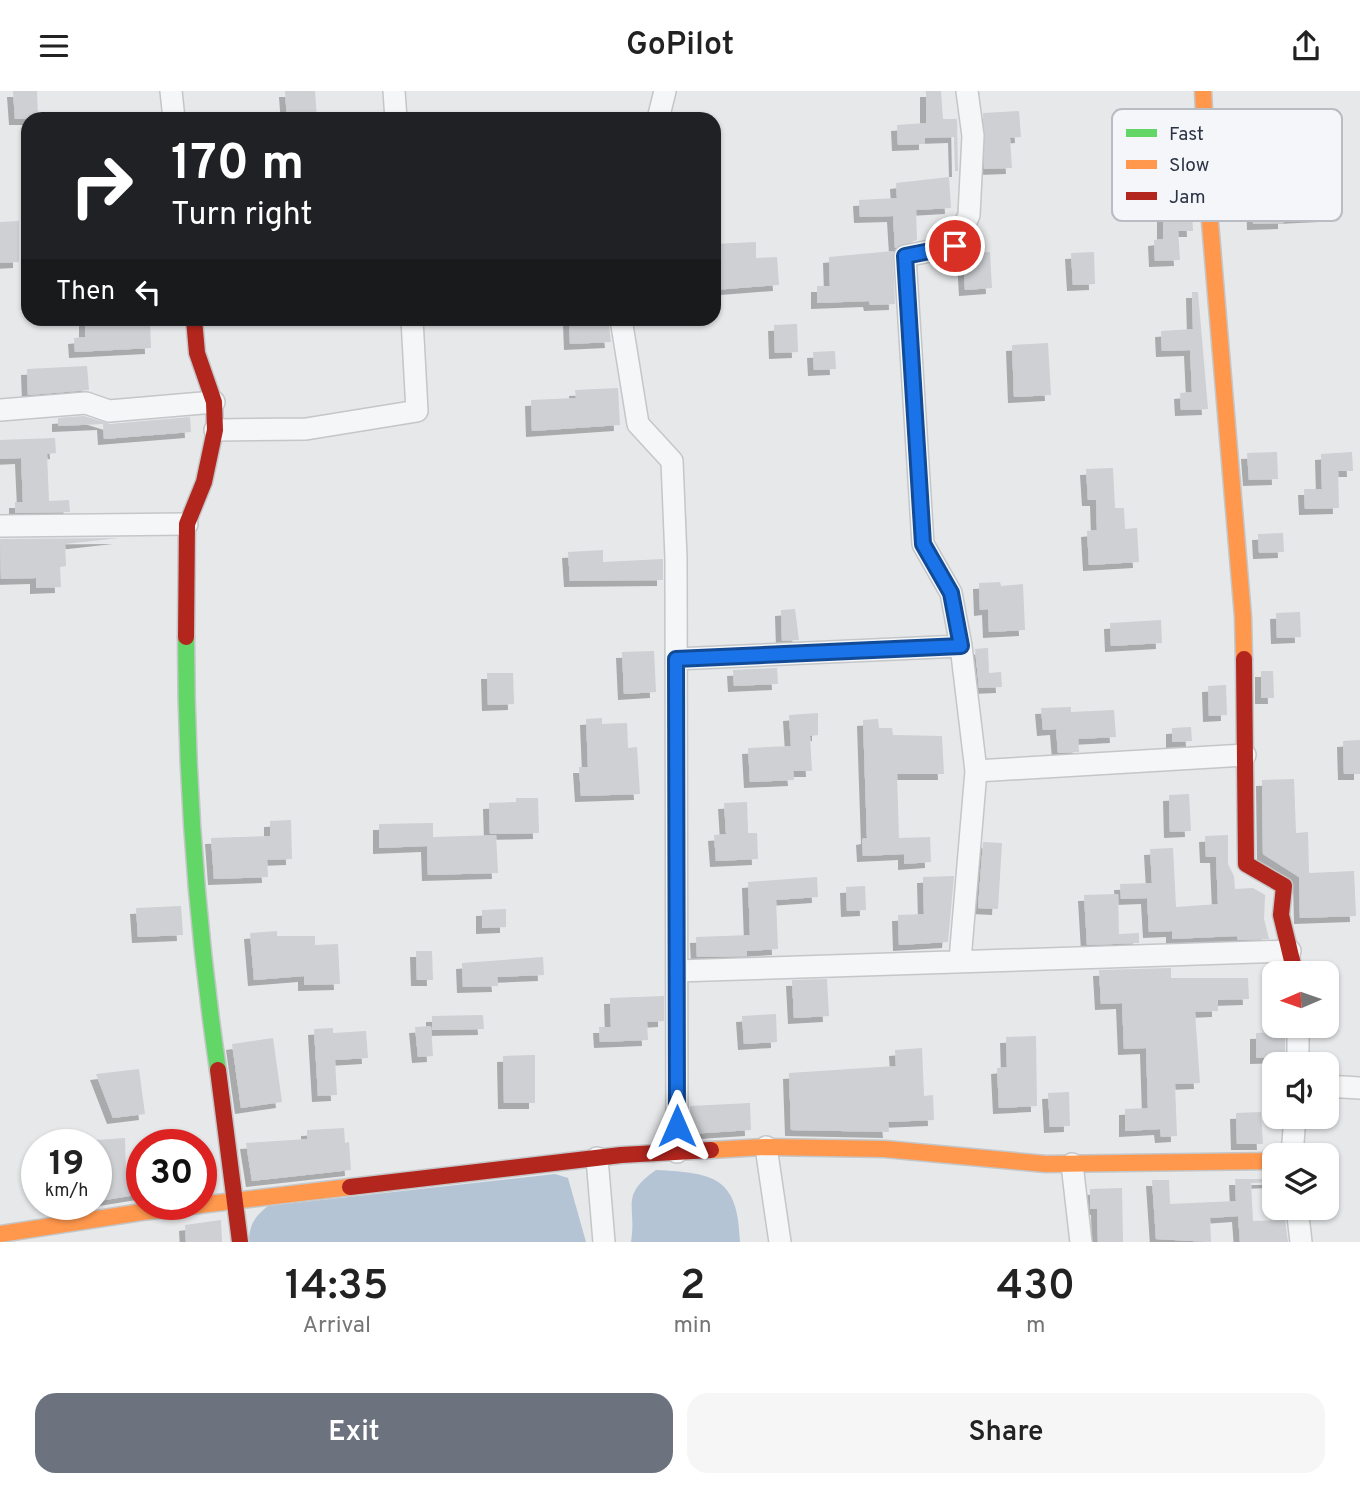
<!DOCTYPE html>
<style>
:root{--surface:#fff;--page:#f6f6f6;--text:#222;--muted:#767676;--accent:#6c737f}
body{margin:0;font-family:Overpass,sans-serif;background:var(--page);color:var(--text);height:100vh;display:flex;flex-direction:column;font-size:26px;white-space:nowrap}
*{box-sizing:border-box;margin:0}
p{font-size:23px;color:var(--muted)}
.icon{flex:none;width:38px;height:38px;fill:none;stroke:currentColor;stroke-width:2;stroke-linecap:round;stroke-linejoin:round}
.map{position:relative;height:1151px;overflow:hidden}
.details{display:flex;flex-direction:column;background:var(--surface);flex:1}
.details>*{flex:none}
.guide{position:absolute;left:21px;top:21px;width:700px;height:214px;border-radius:21px;box-shadow:0 2px 5px #0004;background:#202124;color:#fff;overflow:hidden}
.needle{width:46px;rotate:268deg}
.buttons{position:absolute;left:1262px;top:870px;display:grid;gap:14px}
.buttons a{display:grid;place-items:center;width:77px;height:77px;border-radius:14px;background:var(--surface);box-shadow:0 2px 5px #0004;font-size:35px}
.speed{position:absolute;left:21px;top:1038px;display:flex;gap:14px;font-size:35px;font-weight:700;text-align:center}
.speed>*{display:grid;place-content:center;width:91px;height:91px;border-radius:50%;background:var(--surface);box-shadow:0 2px 5px #0004;line-height:1}
.speed small{font-size:18px;font-weight:400}
.speed .limit{border:10px solid #d22;background:#fff;color:#111}
.pin{position:absolute;display:grid;place-items:center;width:60px;height:60px;color:#fff;margin:-30px;border:4px solid #fff;border-radius:50%;box-shadow:0 2px 7px #0007}
.me{position:absolute;width:77px;margin:-38px;rotate:0deg;stroke-linejoin:round;filter:drop-shadow(0 0 5px #0008)}
.turn{display:flex;align-items:center;gap:24px;height:147px;padding:0 35px;font-size:32px}
.turn .icon{width:91px;height:91px;stroke-width:2.5}
.turn b{display:block;font-size:49px;line-height:60px}
.then{display:flex;align-items:center;height:66px;padding:0 35px;background:#0003;gap:14px;font-size:26px}
.eta{display:flex;justify-content:space-evenly;align-items:center;height:119px;text-align:center}
.eta b{font-size:42px;font-weight:600;line-height:49px}
.primary-button{display:flex;gap:14px;margin-top:auto;padding:14px 35px}
.primary-button a{flex:1;height:80px;border-radius:21px;background:var(--accent);color:#fff;font-size:28px;font-weight:600;line-height:80px;text-align:center}
.primary-button a+a{background:var(--page);color:var(--text)}
header{display:flex;justify-content:space-between;align-items:center;height:91px;padding:0 35px;background:var(--surface);font-size:32px;font-weight:600}
.map>svg:first-child{display:block}
.water{fill:#b4c4d5}
.building{fill:#ced0d3;filter:url(#shadow)}
.lines{fill:none;stroke-linecap:round;stroke-linejoin:round}
.street-casing{stroke:#c4c6c8;stroke-width:24}
.fast-casing{stroke:#c4c6c8;stroke-width:19}
.slow-casing{stroke:#c4c6c8;stroke-width:19}
.jam-casing{stroke:#c4c6c8;stroke-width:19}
.street{stroke:#f5f6f7;stroke-width:21}
.fast{stroke:#63d668;stroke-width:16}
.slow{stroke:#ff974d;stroke-width:16}
.jam{stroke:#b3261e;stroke-width:16}
.route-casing{stroke:#114b97;stroke-width:18}
.route{stroke:#1a73e8;stroke-width:12}
.key{fill:#f4f6f9;stroke:#b8bcc3;stroke-width:2}
.key-label{font-size:19px;fill:#2b3445}
</style>
<header><svg class="icon" aria-label="menu" viewBox="0 0 24 24"><path d="M4 6h16M4 12h16M4 18h16"/></svg>GoPilot<svg class="icon" aria-label="share" viewBox="0 0 24 24"><path d="M12 15V3M7 8l5-5 5 5M5 13v7h14v-7"/></svg></header>
<div class="map">
<svg width="1360" height="1151" viewBox="0 0 1360 1151">
<defs>
<filter id="shadow"><feDropShadow dx="-6" dy="6" stdDeviation="0" flood-color="#0004"/></filter>
</defs>
<rect width="100%" height="100%" fill="#e6e8ea"/>
<path class="water" d="M656,1079C715,1082 738,1086 740,1151H631C637,1114 619,1105 656,1079Z
M555,1083L568,1087L586,1151H249C249,1134 255,1125 268,1115Z"/>
<path class="building" d="M13,0H37L38,28H15Z
M285,0H315L317,28H287Z
M926,0H941L943,28H957L958,80H955L954,46L925,47V53L898,54L897,34L926,32Z
M1019,20L1021,46L1010,47L1012,77L984,78L983,22Z
M1282,73L1283,104L1324,103L1325,125L1284,127V132L1253,133L1251,74Z
M1190,84L1193,140H1178L1180,169L1155,170L1154,149L1163,148V85Z
M949,86L951,117L916,119L917,149L895,157L893,125L860,126L859,109L897,107L896,92Z
M19,130V171L0,172V131Z
M756,151V167L777,166L779,194L714,199V153Z
M893,160L895,213L870,214L869,210L817,212V195H830L829,166Z
M990,161L992,197L965,199L963,165L966,162Z
M1094,161L1095,193L1073,194L1071,162Z
M1192,201H1198L1208,318L1181,319L1180,302L1192,301L1190,259L1162,260L1161,240L1193,238Z
M85,228H150L151,257L75,261L74,247L85,246Z
M569,228H608L611,251L570,253Z
M797,233L798,261L775,262L774,234Z
M1048,252L1051,304L1014,306L1012,254Z
M835,260L836,278L814,279L813,261Z
M87,275L89,299L28,304L27,278Z
M618,297L620,334L532,340L531,309L576,307L575,299Z
M84,325L110,333L190,326L191,341L104,348L103,333L58,335V327Z
M55,347L56,362L47,363L49,410L69,409L70,421L15,422V411H23L21,367L0,368V349Z
M1277,361L1278,388L1249,389L1247,362Z
M1352,361L1353,380H1338L1339,417L1305,418L1304,398H1322L1321,363Z
M1113,377L1115,417H1124L1125,438L1137,437L1139,471L1089,474L1087,440L1097,439L1096,409H1088L1086,378Z
M1283,442L1284,461L1259,462L1258,443Z
M119,447L65,453L66,475L60,476L61,496L36,497V487L1,488L0,448Z
M603,459V471L663,468V489L570,490L568,461Z
M1000,491L1001,495L1023,493L1025,539L989,541L988,518L980,519L979,492Z
M795,518L799,549L782,550L781,519Z
M1300,521L1301,546L1277,547L1276,522Z
M1161,529L1162,552L1111,555L1110,532Z
M988,557L989,582L1001,581L1002,596L979,597L975,558Z
M654,560L656,601L624,603L622,561Z
M777,577L778,593L734,595L733,579Z
M1261,580H1273L1274,607H1261Z
M487,582H513L514,613L488,614Z
M1226,594L1227,624L1209,625L1208,595Z
M1071,616V621L1114,619L1116,646L1078,648L1079,661L1058,662L1056,638L1043,639L1041,617Z
M818,622V644L810,645L812,680H793L794,689L750,691L748,657L791,655L789,624Z
M602,627V633L627,632L628,657L637,656L640,703L581,705L579,676H588L586,628Z
M878,628L879,637H892L893,644L942,645L944,683H897L899,747L930,746L931,771L904,773V763L863,765L862,748L867,747L863,629Z
M1191,636L1192,650L1172,651V637Z
M1360,649V683H1344L1343,650Z
M1294,688L1296,742L1308,741L1309,782L1354,780L1356,825L1300,827L1299,786L1263,763L1262,689Z
M1189,703L1191,740L1170,741L1169,704Z
M516,707H538L539,742L490,743L489,712L516,711Z
M747,711L748,742H757L758,768L716,770L714,744L726,743L724,712Z
M291,729L292,768L267,769L268,786L214,788L211,747L270,745V730Z
M433,732V746L496,744L498,782L428,784L427,755L379,757V733Z
M1228,744V773L1234,785L1235,798L1253,797L1265,804L1264,828L1269,848L1238,849L1237,845L1172,848V840L1149,841L1147,807L1121,808L1120,793L1152,792L1150,758L1173,757L1176,816L1218,813L1216,766H1206L1205,745Z
M983,751L1002,752L998,818L978,817Z
M954,785L948,851L899,854L898,824L924,823L923,786Z
M817,786L818,806L776,809L778,858L747,860V865L697,866L696,846L750,844L748,791Z
M865,795L866,819L847,820L846,796Z
M1118,803L1119,843L1139,842V852L1087,854L1084,804Z
M181,815L183,844L138,846L136,817Z
M506,818V836L482,837V819Z
M277,840V845H315V854L338,853L340,893L304,894V885L254,889L250,842Z
M416,860H432L433,889H417Z
M543,866L544,884L497,886L498,895L463,896L462,872Z
M1171,877V887H1248L1249,908L1218,909V920L1195,921L1200,992L1175,993L1177,1045L1161,1046L1160,1038L1125,1040V1018L1148,1017L1146,957L1124,958L1122,912L1101,913L1099,879Z
M827,888L829,925L794,927L792,889Z
M664,905V930L647,931L648,949L600,951L599,936H611L610,907Z
M776,923L777,951L744,953L742,925Z
M483,924L484,938L432,939V925Z
M431,935L433,965L418,966L415,936Z
M333,937V942L366,940L368,967L335,969L337,1004L318,1005L314,938Z
M1285,941V966L1256,967V942Z
M1036,945L1037,1015L999,1017L997,977L1007,976L1006,946Z
M273,947L282,1011L241,1017L232,953Z
M922,957L924,1005L933,1004L934,1029L888,1031L889,1041L791,1039L789,982L896,975L895,959Z
M535,964V1012H504L503,965Z
M139,978L145,1023L113,1027L96,983Z
M1069,1001L1070,1035L1050,1036L1048,1002Z
M750,1012L751,1039L690,1043V1015Z
M1261,1021L1263,1053H1237L1236,1022Z
M344,1037L345,1052L349,1051L351,1079L252,1090L246,1052L307,1048V1039Z
M125,1047L126,1084L142,1083V1103L99,1110L96,1049Z
M1235,1088H1274V1091L1251,1092L1253,1130L1285,1129L1288,1151H1240L1238,1125L1210,1127L1211,1151L1156,1148L1152,1089H1169L1170,1113L1236,1110Z
M1122,1097L1123,1151H1098L1097,1118H1090V1098Z
M221,1129L222,1151H186L185,1134Z"/>
<g class="lines">
<defs>
<path id="street" d="M171,0L174,28
M394,0L396,28
M658,28L665,0
M621,228L638,333L672,370L676,467L677,1061
M0,319L86,312L109,320L214,311
M215,339L306,338L417,320L412,228
M0,435L187,433
M961,555L951,502L923,453L905,165L955,155L969,124L973,45L967,0
M676,568L961,555L976,680L1245,664
M960,869L976,680
M677,880L1290,860
M1298,934V973
M1326,995L1360,997
M766,1056L780,1151
M1292,1064L1295,1026
M597,1067L604,1151
M1072,1073L1081,1151
M1297,1116L1301,1151"/>
<path id="fast" d="M186,546C186,691 197,836 218,979"/>
<path id="slow" d="M1203,0L1209,119L1243,526L1244,568
M711,1059L766,1056L885,1058L1046,1073L1274,1070
M0,1143L142,1121L350,1096"/>
<path id="jam" d="M186,546L187,433L204,391L215,339L214,311L197,262L194,228
M1244,568L1246,773L1284,795L1281,824L1295,882
M218,979L240,1151
M350,1096L621,1064L711,1059"/>
</defs>
<use href="#street" class="street-casing"/>
<use href="#fast" class="fast-casing"/>
<use href="#slow" class="slow-casing"/>
<use href="#jam" class="jam-casing"/>
<use href="#street" class="street"/>
<use href="#fast" class="fast"/>
<use href="#slow" class="slow"/>
<use href="#jam" class="jam"/>
</g>
<g class="lines">
<defs>
<path id="route" d="M677,1035L676,568L961,555L951,502L923,453L905,165L955,155"/>
</defs>
<use href="#route" class="route-casing"/>
<use href="#route" class="route"/>
</g>
<rect x="1112" y="18" width="230" height="112" rx="10" class="key"/>
<rect x="1126" y="38" width="31" height="8" fill="#63d668"/>
<rect x="1126" y="69" width="31" height="9" fill="#ff974d"/>
<rect x="1126" y="101" width="31" height="8" fill="#b3261e"/>
<g class="key-label">
<text x="1169" y="49">Fast</text>
<text x="1169" y="80">Slow</text>
<text x="1169" y="112">Jam</text>
</g>
</svg>
<div class="buttons">
<a><svg class="needle" viewBox="-14 -14 28 28"><path d="M0-13l5 13h-10z" fill="#e53935"/><path d="M0 13l5-13h-10z" fill="#767676"/></svg></a>
<a><svg class="icon" aria-label="sound" viewBox="0 0 24 24"><path d="M4 9h4l5-4v14l-5-4H4zM17 9q2 3 0 6"/></svg></a>
<a><svg class="icon" aria-label="layers" viewBox="0 0 24 24"><path d="M12 4l9 5-9 5-9-5zM3 14l9 5 9-5"/></svg></a>
</div>
<div class="speed"><div>19<small>km/h</small></div><div class="limit">30</div></div>
<div class="pin" style="left:955px;top:155px;background:#d93025"><svg class="icon" aria-label="arrive" viewBox="0 0 24 24"><path d="M6 21V4h12l-3 4 3 4H6"/></svg></div>
<svg class="me" style="left:677px;top:1035px" viewBox="-20 -20 40 40"><path d="M0-17L14 15 0 8-14 15z" fill="#1a73e8" stroke="#fff" stroke-width="4"/></svg>
<div class="guide">
<div class="turn"><svg class="icon" aria-label="right" viewBox="0 0 24 24"><path d="M7 20v-9h11M14 6l5 5-5 5"/></svg><div><b>170 m</b>Turn right</div></div>
<div class="then">Then<svg class="icon" aria-label="left" viewBox="0 0 24 24"><path d="M17 20v-9H6M10 6l-5 5 5 5"/></svg></div>
</div>
</div>
<section class="details">
<div class="eta">
<div><b>14:35</b><p>Arrival</p></div>
<div><b>2</b><p>min</p></div>
<div><b>430</b><p>m</p></div>
</div>
<div class="primary-button"><a>Exit</a><a>Share</a></div>
</section>
